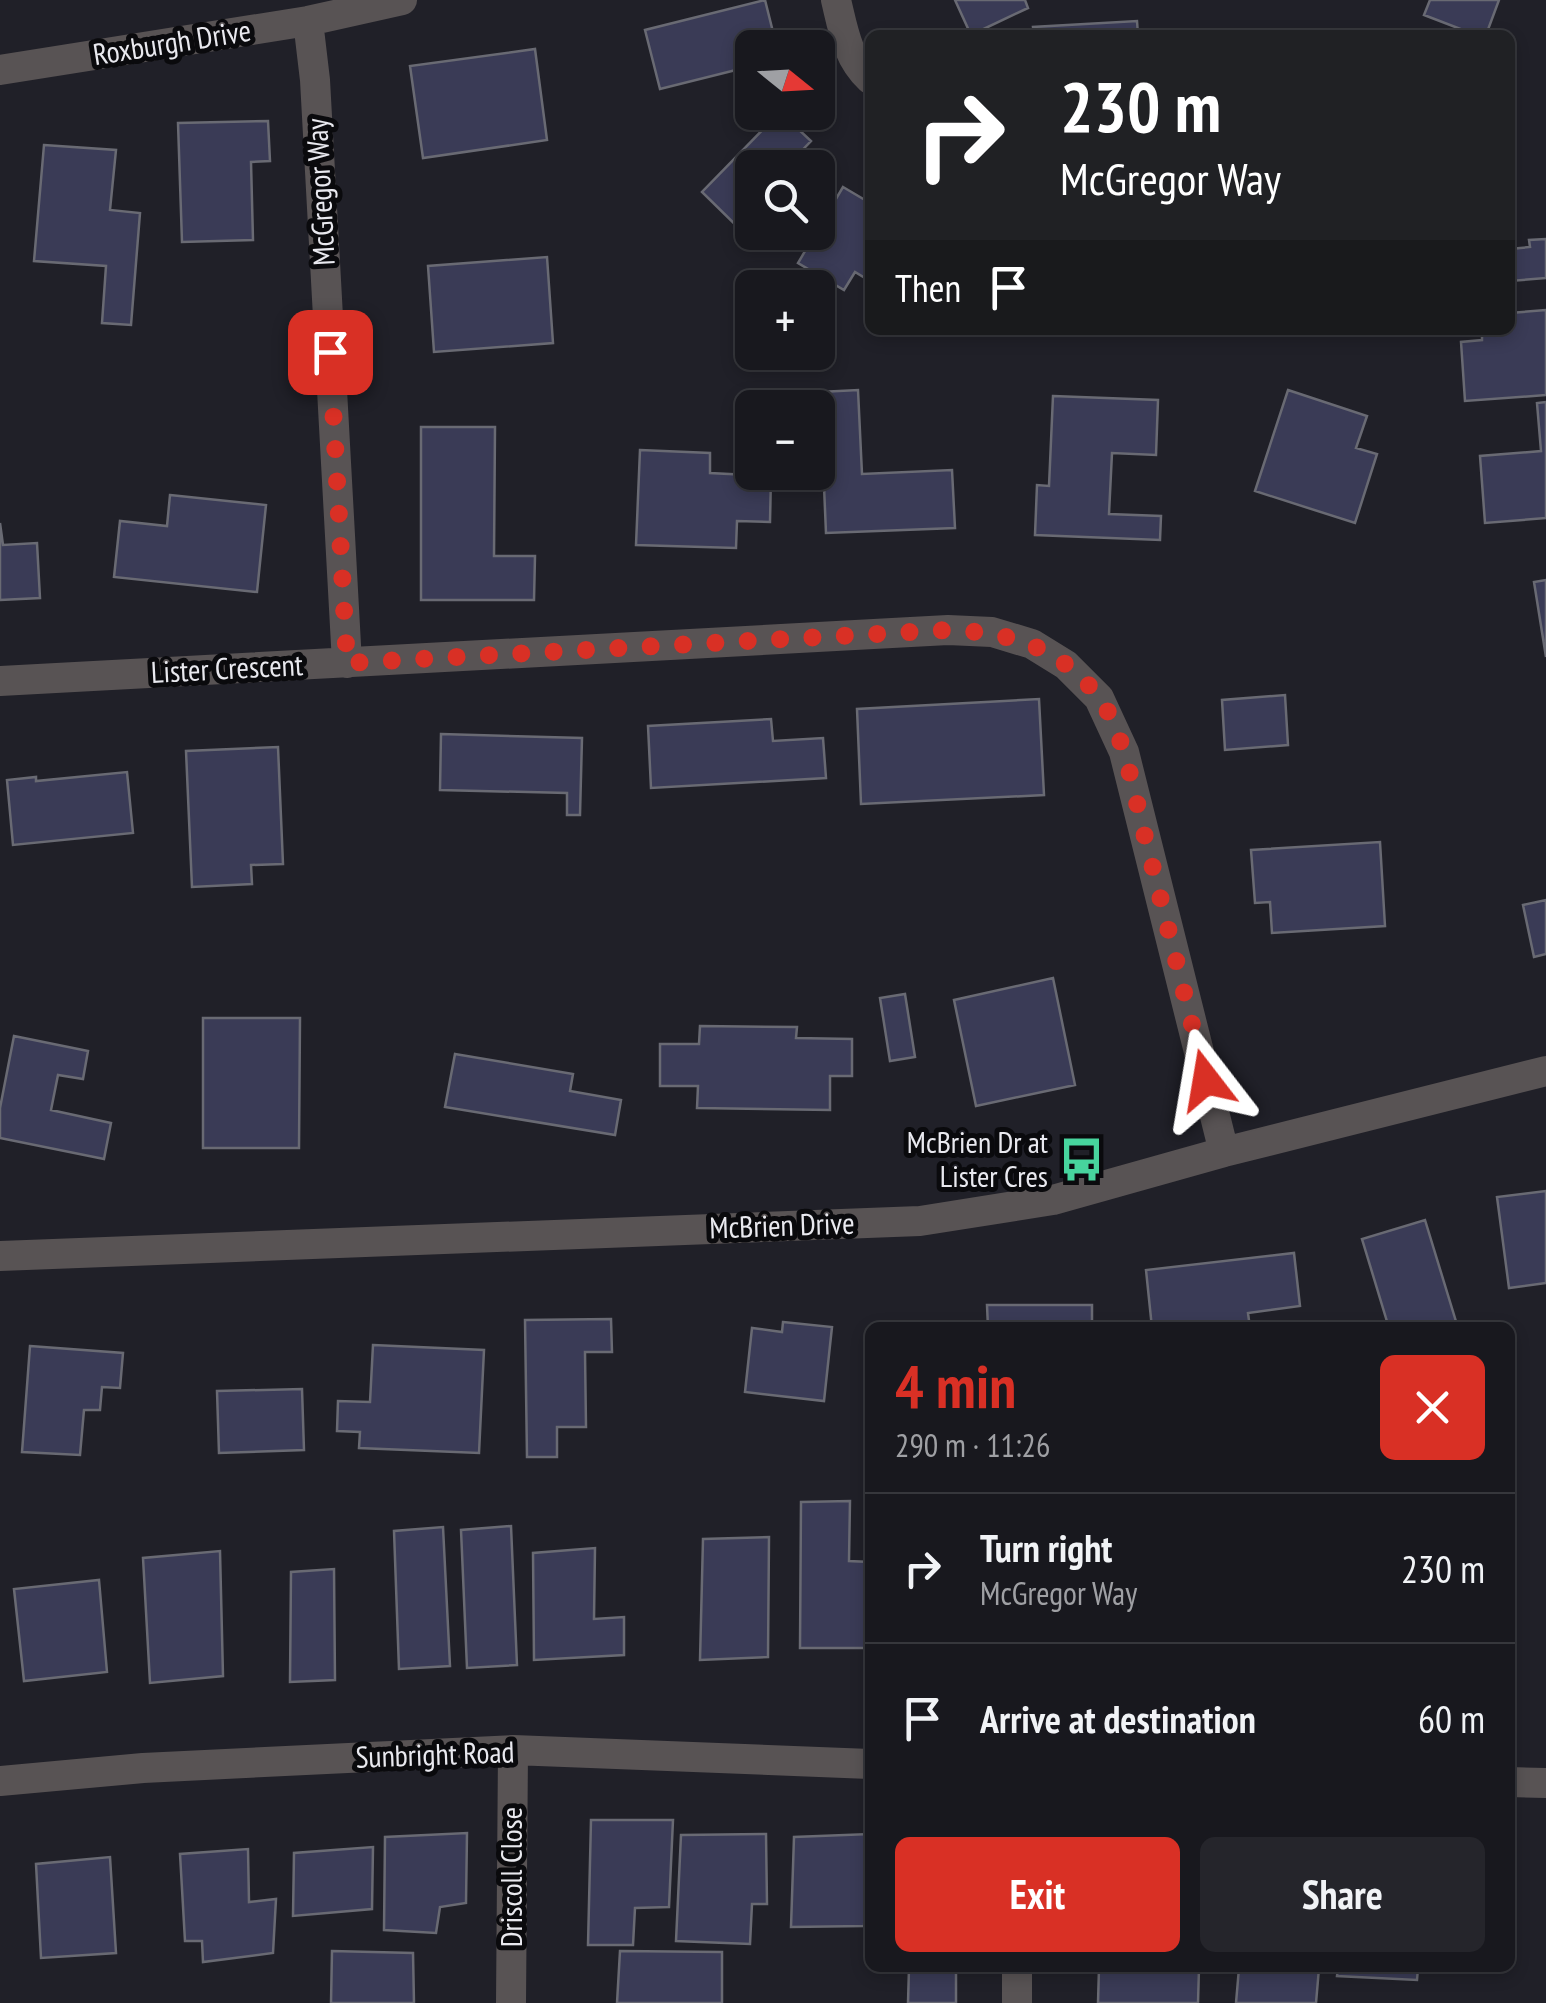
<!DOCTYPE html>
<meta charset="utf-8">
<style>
:root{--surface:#18181e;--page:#25252b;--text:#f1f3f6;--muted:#9fa0a4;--line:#36373c;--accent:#d93025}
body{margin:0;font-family:"PT Sans Narrow",sans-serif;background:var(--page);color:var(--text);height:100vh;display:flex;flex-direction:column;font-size:38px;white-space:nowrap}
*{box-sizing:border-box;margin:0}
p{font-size:32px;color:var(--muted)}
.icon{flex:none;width:55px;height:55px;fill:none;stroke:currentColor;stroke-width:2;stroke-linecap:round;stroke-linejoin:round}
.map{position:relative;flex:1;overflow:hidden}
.drawer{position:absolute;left:865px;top:1322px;width:650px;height:650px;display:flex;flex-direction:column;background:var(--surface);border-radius:15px;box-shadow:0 5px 15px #0003,0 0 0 2px var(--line)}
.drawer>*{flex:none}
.hud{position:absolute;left:865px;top:30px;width:650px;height:305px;border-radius:15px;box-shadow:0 5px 15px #0003,0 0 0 2px var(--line);background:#202124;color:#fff;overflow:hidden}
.needle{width:65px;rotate:108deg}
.controls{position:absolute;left:735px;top:30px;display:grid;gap:20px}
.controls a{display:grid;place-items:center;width:100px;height:100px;border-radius:15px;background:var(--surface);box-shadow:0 5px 15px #0003,0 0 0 2px var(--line);font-size:50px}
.pin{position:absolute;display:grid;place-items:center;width:85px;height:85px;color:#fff;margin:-42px;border-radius:20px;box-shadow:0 5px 15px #0006}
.me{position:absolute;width:110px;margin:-55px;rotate:346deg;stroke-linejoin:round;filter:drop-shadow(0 0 8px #0008)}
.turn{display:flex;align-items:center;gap:35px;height:210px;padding:0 30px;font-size:45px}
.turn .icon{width:130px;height:130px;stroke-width:2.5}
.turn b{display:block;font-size:70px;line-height:85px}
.then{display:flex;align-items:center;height:95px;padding:0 30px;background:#0003;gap:20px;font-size:38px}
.round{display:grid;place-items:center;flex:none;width:105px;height:105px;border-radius:15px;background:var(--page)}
.summary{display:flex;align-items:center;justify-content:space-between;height:170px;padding:0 30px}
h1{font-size:60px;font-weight:600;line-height:75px;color:var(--accent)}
.primary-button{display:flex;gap:20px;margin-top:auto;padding:20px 30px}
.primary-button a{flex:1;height:115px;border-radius:15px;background:var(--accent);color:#fff;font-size:40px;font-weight:600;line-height:115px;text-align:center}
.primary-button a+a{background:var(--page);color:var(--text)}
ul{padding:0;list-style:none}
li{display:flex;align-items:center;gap:30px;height:150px;padding:0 30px;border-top:2px solid var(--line)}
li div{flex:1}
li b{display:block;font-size:38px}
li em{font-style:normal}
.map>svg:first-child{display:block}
.building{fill:#3a3b56;stroke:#696a73;stroke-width:2.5}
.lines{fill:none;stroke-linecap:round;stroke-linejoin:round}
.street{stroke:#585354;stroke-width:30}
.route{stroke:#d93025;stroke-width:18;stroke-dasharray:0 32.4}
.labels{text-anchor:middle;stroke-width:10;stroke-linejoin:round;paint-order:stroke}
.street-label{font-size:30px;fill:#e9e9ef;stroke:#0a0a0d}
.poi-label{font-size:30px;fill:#e9e9ef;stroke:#0a0a0d;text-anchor:end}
</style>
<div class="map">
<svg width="1546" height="2003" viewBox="0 0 1546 2003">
<rect width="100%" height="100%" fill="#202028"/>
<path class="building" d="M765,0L777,48H752V66L660,89L645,30Z
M955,0H1025L1028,8L971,35Z
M1430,0H1499L1486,35H1476L1424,15Z
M1137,21L1138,35H1034L1033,27Z
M535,49L547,140L423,158L410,66Z
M780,112L811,141L785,168H752V232H763L753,242L702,192Z
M268,121L270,161L251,162L253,240L182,242L178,123Z
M44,145L116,150L110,210L140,213L131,325L102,323L106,266L34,261Z
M843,187L870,203V281L855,272L844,290L798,263Z
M1546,239V278L1510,281V249L1530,247L1529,240Z
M547,257L553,343L434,352L428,266Z
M1546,310V395L1465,401L1461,342L1482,340V330H1510V313Z
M858,390L862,474L952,470L955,528L826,533L820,392Z
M1288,390L1367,416L1356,448L1377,454L1355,523L1255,491Z
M1053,396L1158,400L1156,455L1112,453L1109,514L1161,516L1160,540L1035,535L1037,485L1049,486Z
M1546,402V518L1485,523L1480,456L1541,451L1537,403Z
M421,427H495L494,556H535L534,600H421Z
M640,450L710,453V473L771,476L770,522L737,521L736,548L636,545Z
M170,495L266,505L257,592L114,577L120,521L167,526Z
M0,523L3,545L37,543L40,598L0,600Z
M1546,580V657L1534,582Z
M1285,695L1288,745L1225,750L1222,700Z
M1039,699L1044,795L861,804L857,709Z
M771,719L773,741L823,738L826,778L651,788L648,726Z
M441,734L582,738L580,815H567V793L440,790Z
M278,747L283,864L251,865L252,884L192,887L186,751Z
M127,772L133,833L13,845L7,780L36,777V781Z
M1380,842L1385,926L1272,933L1270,902L1255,903L1251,850Z
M1546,900V954L1534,957L1523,905Z
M1053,978L1075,1085L976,1106L954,1000Z
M905,994L915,1057L890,1061L880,998Z
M203,1018H300L299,1148H203Z
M700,1026L797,1027L796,1038L852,1039V1076H830V1110L697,1108L698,1086H660V1044H699Z
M14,1036L88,1051L83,1079L58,1075L51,1110L111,1123L104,1159L0,1138V1108Z
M455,1054L573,1074L570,1091L621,1100L615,1135L445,1107Z
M1546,1191V1283L1509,1288L1497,1197Z
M1425,1220L1458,1328H1389L1362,1239Z
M1294,1253L1300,1306L1248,1313L1250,1328H1152L1146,1270Z
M987,1305H1092V1328H988Z
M611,1319L612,1352H585L586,1427H557V1457H527L525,1320Z
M783,1322L832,1327L824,1401L745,1392L752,1328L782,1332Z
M373,1345L484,1350L479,1453L359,1448L360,1432L337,1431L338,1401L370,1402Z
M30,1346L123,1353L120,1388L102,1387L100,1410H84L80,1455L22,1452Z
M302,1389L304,1450L219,1453L217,1391Z
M850,1501L849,1561L870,1562V1648H800L801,1502Z
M511,1526L517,1665L467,1668L461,1530Z
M443,1527L450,1666L399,1669L394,1531Z
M769,1537L768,1657L700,1660L703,1539Z
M595,1548L594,1619L624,1617V1655L534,1660L533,1553Z
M220,1551L223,1676L150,1683L143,1558Z
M334,1569L335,1680L290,1682L291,1572Z
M99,1580L107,1672L24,1681L14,1589Z
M591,1820H673L669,1907L635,1908L633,1945H588Z
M467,1833L466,1903L440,1907L436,1933L384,1930L385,1837Z
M766,1834L767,1904H752L750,1944L676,1941L681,1835Z
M870,1834L864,1926L791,1927L794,1837Z
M373,1847L372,1909L293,1916L294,1853Z
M248,1849L249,1902L276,1899L273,1953L203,1962L202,1941H185L180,1854Z
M110,1857L116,1953L41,1958L36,1864Z
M332,1951L413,1953L414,2003H331Z
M620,1951L722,1952V2003H617Z
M909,1968H956V2003H908Z
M1099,1968H1199L1198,2003H1098Z
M1239,1968H1319L1316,2003H1236Z
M1338,1968H1418L1417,1980L1337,1976Z"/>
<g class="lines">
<path class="street" d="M836,0C843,29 847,58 870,79
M308,21L315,80L347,663
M0,70L308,21L402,0
M0,681L948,630L992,632L1032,644L1066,665L1099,698L1124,752L1224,1152
M0,1256L920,1221L1053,1200L1224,1152L1546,1071
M0,1781L143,1768L513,1750L870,1764
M1510,1782L1546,1783
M511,2003L513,1750
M1017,2003V1968"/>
</g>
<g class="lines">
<path class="route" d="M330,352L347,663L948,630C1009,632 1058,646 1097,695C1123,727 1134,793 1144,833C1165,915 1185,997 1206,1080"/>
</g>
<defs>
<symbol id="bus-bare" viewBox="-9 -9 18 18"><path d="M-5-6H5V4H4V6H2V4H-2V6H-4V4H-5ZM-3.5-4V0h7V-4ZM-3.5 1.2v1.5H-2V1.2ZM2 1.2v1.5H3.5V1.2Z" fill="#47d49d" stroke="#0a0a0d" stroke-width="2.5" paint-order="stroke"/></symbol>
</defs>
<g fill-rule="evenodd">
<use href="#bus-bare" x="1050" y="1128" width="63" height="63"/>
</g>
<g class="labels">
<g class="street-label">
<text transform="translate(172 43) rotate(-9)" y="10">Roxburgh Drive</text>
<text transform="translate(321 192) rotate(-93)" y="10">McGregor Way</text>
<text transform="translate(227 669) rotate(-3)" y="10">Lister Crescent</text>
<text transform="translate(782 1226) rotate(-2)" y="10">McBrien Drive</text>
<text transform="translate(435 1755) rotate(-2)" y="10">Sunbright Road</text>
<text transform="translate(512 1877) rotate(-90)" y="10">Driscoll Close</text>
</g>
<g class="poi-label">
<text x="1048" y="1153">McBrien Dr at<tspan x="1048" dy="34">Lister Cres</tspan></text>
</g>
</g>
</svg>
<div class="controls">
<a><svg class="needle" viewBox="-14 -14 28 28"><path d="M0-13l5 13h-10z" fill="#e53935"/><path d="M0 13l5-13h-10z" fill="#9fa0a4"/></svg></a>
<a><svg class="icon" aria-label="search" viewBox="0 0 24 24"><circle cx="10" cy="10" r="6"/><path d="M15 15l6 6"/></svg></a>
<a>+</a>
<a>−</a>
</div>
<div class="pin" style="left:330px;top:352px;background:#d93025"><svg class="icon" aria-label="arrive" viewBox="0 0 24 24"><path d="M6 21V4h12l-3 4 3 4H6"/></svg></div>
<svg class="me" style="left:1206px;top:1080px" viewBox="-20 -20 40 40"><path d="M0-17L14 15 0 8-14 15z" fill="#d93025" stroke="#fff" stroke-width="4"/></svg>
<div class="hud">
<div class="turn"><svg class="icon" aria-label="right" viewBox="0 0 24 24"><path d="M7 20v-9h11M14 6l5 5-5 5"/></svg><div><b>230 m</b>McGregor Way</div></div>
<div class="then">Then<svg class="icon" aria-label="arrive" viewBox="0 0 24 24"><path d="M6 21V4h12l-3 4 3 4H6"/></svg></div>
</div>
<section class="drawer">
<div class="summary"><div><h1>4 min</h1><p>290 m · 11:26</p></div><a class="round" style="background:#d93025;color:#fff"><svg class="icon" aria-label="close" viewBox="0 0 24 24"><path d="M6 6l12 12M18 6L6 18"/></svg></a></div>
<ul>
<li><svg class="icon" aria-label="right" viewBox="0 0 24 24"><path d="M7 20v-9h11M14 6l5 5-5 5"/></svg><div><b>Turn right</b><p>McGregor Way</p></div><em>230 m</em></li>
<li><svg class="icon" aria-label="arrive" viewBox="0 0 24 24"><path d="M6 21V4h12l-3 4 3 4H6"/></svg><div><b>Arrive at destination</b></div><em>60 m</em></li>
</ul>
<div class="primary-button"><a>Exit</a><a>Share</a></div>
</section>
</div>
